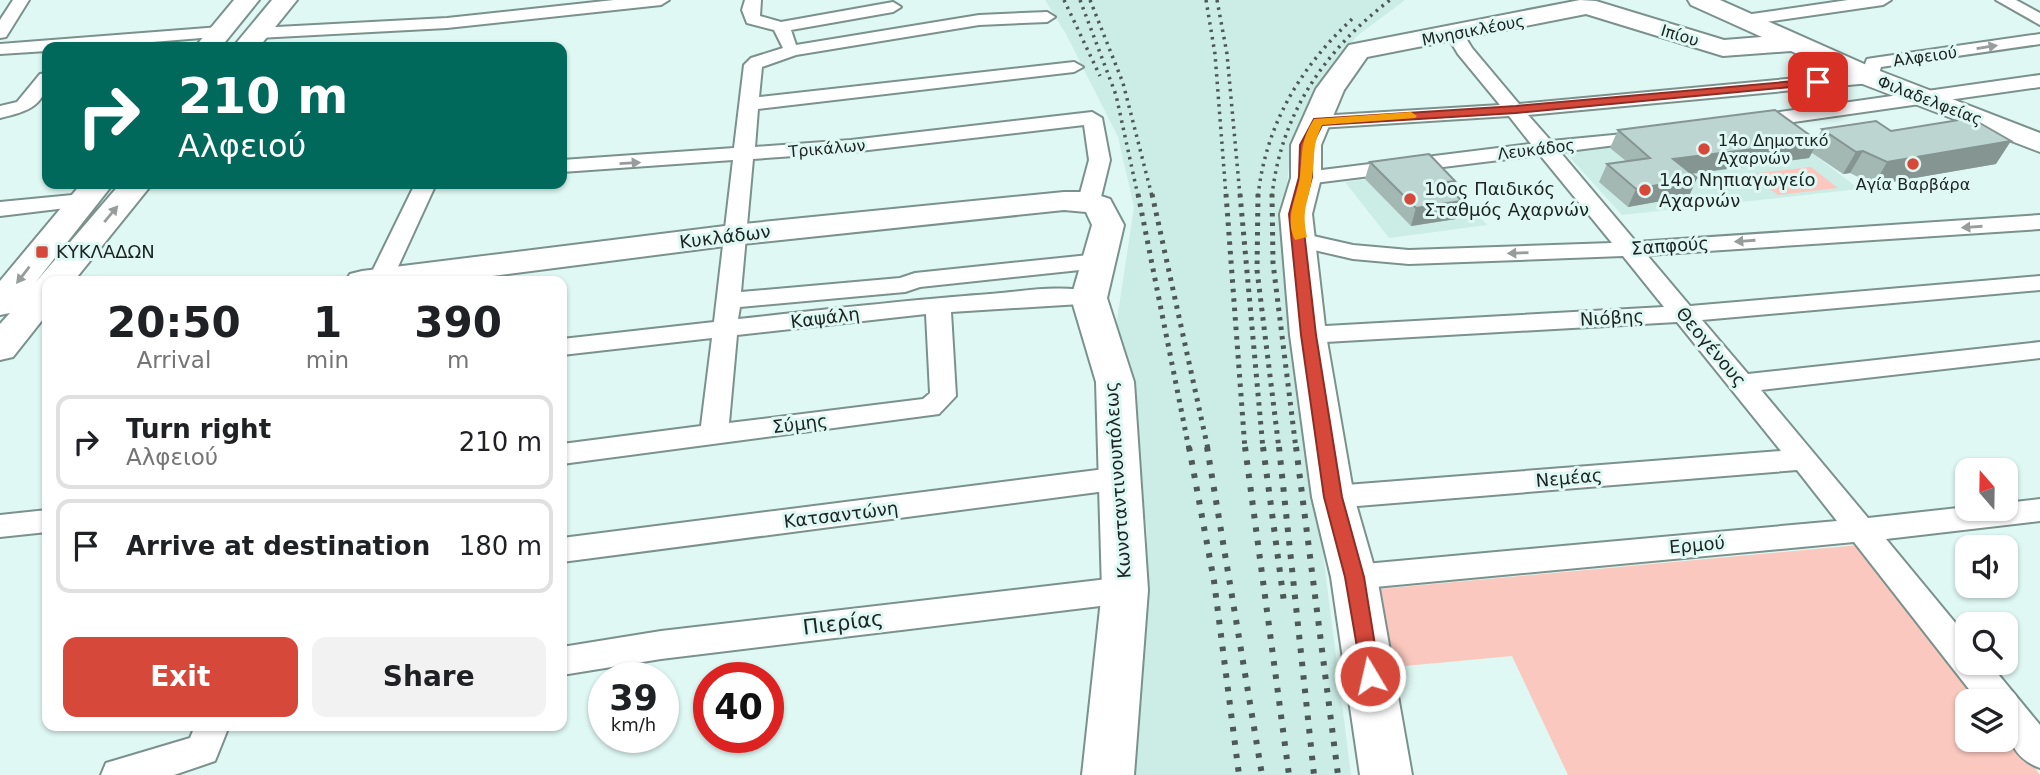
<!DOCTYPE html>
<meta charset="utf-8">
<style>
:root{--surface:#fff;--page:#f2f2f2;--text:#202124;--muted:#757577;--line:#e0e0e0;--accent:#d6483a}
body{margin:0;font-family:"DejaVu Sans",sans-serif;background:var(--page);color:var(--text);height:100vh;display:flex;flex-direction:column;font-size:26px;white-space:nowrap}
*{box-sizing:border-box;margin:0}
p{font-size:23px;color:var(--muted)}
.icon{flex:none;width:38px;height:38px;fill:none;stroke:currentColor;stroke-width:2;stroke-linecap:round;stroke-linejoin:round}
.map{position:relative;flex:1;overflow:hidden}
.details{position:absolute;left:42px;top:276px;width:525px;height:455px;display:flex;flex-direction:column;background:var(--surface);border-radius:14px;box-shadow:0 2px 5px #0004}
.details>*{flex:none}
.banner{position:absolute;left:42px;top:42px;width:525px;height:147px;border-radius:14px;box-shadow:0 2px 5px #0004;background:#00695c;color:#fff;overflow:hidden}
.needle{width:46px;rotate:340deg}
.controls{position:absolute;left:1955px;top:458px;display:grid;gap:14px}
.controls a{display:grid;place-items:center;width:63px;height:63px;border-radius:14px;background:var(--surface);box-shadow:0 2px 5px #0004;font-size:35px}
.speed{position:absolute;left:588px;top:662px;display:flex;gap:14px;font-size:35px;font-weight:700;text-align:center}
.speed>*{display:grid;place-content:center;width:91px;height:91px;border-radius:50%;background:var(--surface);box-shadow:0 2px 5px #0004;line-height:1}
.speed small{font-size:18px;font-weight:400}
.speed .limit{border:10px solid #d22;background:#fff;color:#111}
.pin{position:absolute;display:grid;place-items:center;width:60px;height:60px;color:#fff;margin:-30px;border-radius:14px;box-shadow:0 4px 10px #0006}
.me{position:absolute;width:77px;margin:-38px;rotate:351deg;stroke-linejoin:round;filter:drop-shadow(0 0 5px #0008)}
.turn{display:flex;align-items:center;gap:24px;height:147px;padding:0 21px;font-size:32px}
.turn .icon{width:91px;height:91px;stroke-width:2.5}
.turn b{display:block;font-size:49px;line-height:60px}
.eta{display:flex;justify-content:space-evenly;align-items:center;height:119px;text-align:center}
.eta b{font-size:42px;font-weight:700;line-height:49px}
.cta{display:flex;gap:14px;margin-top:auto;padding:14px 21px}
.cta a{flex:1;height:80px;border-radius:14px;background:var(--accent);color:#fff;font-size:28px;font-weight:700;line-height:80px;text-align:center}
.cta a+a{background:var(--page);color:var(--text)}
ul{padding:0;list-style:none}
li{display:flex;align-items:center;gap:21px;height:94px;margin:0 14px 10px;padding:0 7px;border:4px solid var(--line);border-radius:14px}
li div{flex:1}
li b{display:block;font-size:26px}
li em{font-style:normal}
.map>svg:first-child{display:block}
.built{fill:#cbede5}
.green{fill:#fbc8bf}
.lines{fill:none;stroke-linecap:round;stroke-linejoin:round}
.street-casing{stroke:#7b918c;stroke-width:4}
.secondary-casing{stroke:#7b918c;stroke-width:4}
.street{fill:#fff;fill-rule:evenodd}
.secondary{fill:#fff;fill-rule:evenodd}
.rail-far2{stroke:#4c5957;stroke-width:3.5;stroke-dasharray:2.5 5;stroke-linecap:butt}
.rail-far1{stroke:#4c5957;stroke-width:5;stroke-dasharray:3.5 6;stroke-linecap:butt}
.rail{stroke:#4c5957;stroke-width:6;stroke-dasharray:4.5 9;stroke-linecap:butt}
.wall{fill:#a3b7b3}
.shaded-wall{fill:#849592}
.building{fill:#bdd5d0;stroke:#849592;stroke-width:2}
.oneway{fill:#989c9c}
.route{fill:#d6483a;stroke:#8b2f26;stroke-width:2}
.slow{fill:#f59e0b}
.poi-dot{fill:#d6483a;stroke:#dff8f3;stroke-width:2.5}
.labels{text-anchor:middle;stroke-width:6;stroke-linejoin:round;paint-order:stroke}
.far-street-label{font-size:16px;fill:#1b2422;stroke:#dff8f3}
.far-poi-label{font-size:16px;fill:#1b2422;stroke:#dff8f3;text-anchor:start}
.poi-label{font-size:18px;fill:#1b2422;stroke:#dff8f3;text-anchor:start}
.street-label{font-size:18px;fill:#1b2422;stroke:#dff8f3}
.near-street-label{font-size:21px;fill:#1b2422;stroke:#dff8f3}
</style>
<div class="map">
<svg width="2040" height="775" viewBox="0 0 2040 775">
<rect width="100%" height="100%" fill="#dff8f3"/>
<path class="built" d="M1045,0H1405L1357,36L1326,73L1290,153L1285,206L1318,514L1351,775H1127L1143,639L1147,531L1117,320L1134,207L1118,137L1066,34Z
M1777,126L1859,189L1622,215L1564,151Z
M1437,170L1487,225L1389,238L1345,182Z"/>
<path class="green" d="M1811,167L1838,188L1778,195L1751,174Z
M1859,545L1984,702H1967V740H2006V729L2040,775H1568L1512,656L1383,668L1369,590Z"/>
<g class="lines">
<defs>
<path id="street" d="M13,0H29L6,37L0,38V20Z
M614,0H669L661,5L447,28L258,38L249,33L258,28L447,18Z
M745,0H761L760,16L781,22L893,2L901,7L893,12L791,30L796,45L979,15L1047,12L1055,17L1047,22L979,25L796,55L762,67L759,97L1074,62L1083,67L1074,72L758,109L755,147L851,140L1092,112L1102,118L1110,160L1100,201L1089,207L1078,201L1089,160L1084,125L851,152L753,159L741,292L900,278L915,273L1099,254L1107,256L1111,261L1107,266L1099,268L920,287L905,292L740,307L738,319C822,310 906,300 990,294C1025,291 1063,284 1097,293L1101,298L1097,303L951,312L956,396L939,414L562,464V444L701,426L712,338L562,355V339L714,322L733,160L562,172V160L734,148L744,65L751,58L783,48L774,30L747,23L742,10ZM926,314L930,393L923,399L729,423L737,335Z
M1848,0H1891L1883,5L1745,25L1736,20L1745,15Z
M1996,0H2016L2040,13V25Z
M220,27L229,32L226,36L91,47H47V51L0,54V44Z
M1455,29L1461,30L1472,48L1519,104L1862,72L1867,59L1873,58L2040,34V44L1881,67L1877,81L1870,83L1528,115L1551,141L1655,131L1658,135L1655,139L1648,141L1560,152L1636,242L2040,215V229L1647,255L1690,306L2040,276V290L1702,320L1748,374L2040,342V358L1761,390L1868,518L1967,507L2006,509V503L2040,499V521L1886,539L1967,637V663H1989L2040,725V768C2008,756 2006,731 2006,702H1979L1854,542L1354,589L1343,586L1339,577L1343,568L1354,565L1837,521L1797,470L1333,508L1323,505L1319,497L1323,489L1333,486L1781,451L1677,322L1308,343L1299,341L1296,335L1299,329L1308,327L1664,307L1623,256L1409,264L1353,259L1292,245L1289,240L1292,235L1300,233L1353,245L1409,250L1612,243L1540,155L1306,184L1299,182L1295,178L1299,174L1306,172L1531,144L1509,116L1318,128L1308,122L1318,116L1500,105L1458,54L1446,34Z
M47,73C47,106 29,111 0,118V106L17,102L40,74Z
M2040,75V87L1752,128L1742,122L1752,116Z
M415,184H436L391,282H367Z
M83,194L94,200L91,205L0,216V202Z
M1121,467L1131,471L1135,478L1131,485L1121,489L562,562V538Z
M47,510V532L0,537V515Z
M1125,577L1136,581L1141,590L1136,599L1125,603L661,659L562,675V647L661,631Z
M195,726H229L215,761L174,775H101L106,763L190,738Z"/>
<path id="secondary" d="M234,0H259L221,47H195Z
M272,0H297L259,47H233Z
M1580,0L1596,1L1724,40L1762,37L1691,5L1688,0H1720L1880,71L2040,133V152L1860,83L1791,51L1723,56L1586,14L1367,57L1344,90L1321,145V178L1312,214L1326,335L1354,497L1377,577L1412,775H1360L1331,577L1312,497L1290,335L1280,214L1291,178V145L1316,89L1349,45Z
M81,184H113L35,283L120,184H152L73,282H47V314L13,357L0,360V324L10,313L0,315V281Z
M1064,192H1089L1110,199L1124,225L1107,298L1134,382L1148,590L1134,775H1082L1102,590L1096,382L1071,298L1092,225L1086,212L1064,210L733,245L446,282H345L350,274L362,271L733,225Z"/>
</defs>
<use href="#street" class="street-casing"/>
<use href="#secondary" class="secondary-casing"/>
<use href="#street" class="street"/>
<use href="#secondary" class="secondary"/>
<path class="rail-far2" d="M1064,0L1100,76
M1080,0L1116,95L1138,196
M1090,0L1123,83L1152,196
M1206,0L1215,54L1226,196
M1217,0L1227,54L1240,196
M1258,196C1266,124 1300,68 1352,19
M1272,196C1281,113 1325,50 1390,0"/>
<path class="rail-far1" d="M1138,194L1189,449
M1152,194L1208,449
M1226,194L1245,449
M1240,194L1263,449
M1258,194L1257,270L1279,449
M1272,194L1273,263L1296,449"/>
<path class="rail" d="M1189,447L1214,581L1239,775
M1207,447L1262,775
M1245,447L1289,775
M1263,447L1284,602
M1279,447L1314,775
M1296,447L1338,775"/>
</g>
<path class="wall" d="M1822,129L1891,131L1996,164L1874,185L1850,173L1843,174L1812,153L1809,158L1692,174L1697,178L1689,196L1628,207L1599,182L1607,164L1626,161L1610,148L1618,130L1817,139Z
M1370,162L1452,189L1461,201L1456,219L1411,226L1365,179Z"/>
<path class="shaded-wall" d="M1818,141L1809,158L1665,177L1673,159Z
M2011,141L1996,164L1874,185L1887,162Z
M1863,151L1850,173L1843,174L1856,152Z
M1697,178L1689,196L1628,207L1636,189Z
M1455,181L1449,199L1447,182Z
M1461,201L1456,219L1411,226L1416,208Z"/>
<path class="building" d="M1775,110L1818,141L1673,159L1697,178L1636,189L1607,164L1650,158L1618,130Z
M1971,118L2011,141L1887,162L1863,151L1856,152L1822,129L1876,121L1891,131Z
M1429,154L1455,181L1447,182L1461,201L1416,208L1370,162Z"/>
<defs><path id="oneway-solid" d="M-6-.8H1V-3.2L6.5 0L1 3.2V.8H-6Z" transform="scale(1.75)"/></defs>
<g class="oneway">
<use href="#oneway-solid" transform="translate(1987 47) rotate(-9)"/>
<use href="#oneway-solid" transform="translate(630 163) rotate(-3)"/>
<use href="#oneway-solid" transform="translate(111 214) rotate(-50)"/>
<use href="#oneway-solid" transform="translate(1972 227) rotate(176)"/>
<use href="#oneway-solid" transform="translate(1745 241) rotate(176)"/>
<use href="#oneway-solid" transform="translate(1518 253) rotate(178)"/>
<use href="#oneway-solid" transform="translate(23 275) rotate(128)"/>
</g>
<path class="route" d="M1818,79L1822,80V84L1516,113L1322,125L1312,145V177L1302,214L1316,335L1342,497L1364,577L1380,676L1377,682L1370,685L1363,682L1345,577L1324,497L1301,335L1289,214L1299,177L1300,145L1314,119L1516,106Z"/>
<path class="slow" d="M1411,112L1417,116L1415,118L1322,125C1311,149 1316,154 1312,178C1308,204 1301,209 1307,237L1295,240C1284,217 1297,199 1300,176C1303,151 1300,142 1314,119Z"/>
<g class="poi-dot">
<circle cx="1704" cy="149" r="7"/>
<circle cx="1913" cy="164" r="7"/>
<circle cx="1645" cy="190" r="7"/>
<circle cx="1410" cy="199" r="7"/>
<rect x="35" y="245" width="14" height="14" rx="3.5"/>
</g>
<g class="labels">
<g class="far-street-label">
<text transform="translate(1473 30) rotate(-11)" y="6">Μνησικλέους</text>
<text transform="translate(1680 35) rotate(17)" y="6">Ιπίου</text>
<text transform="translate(1925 56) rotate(-8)" y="6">Αλφειού</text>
<text transform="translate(1930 100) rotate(21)" y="6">Φιλαδελφείας</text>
<text transform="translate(827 148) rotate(-5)" y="6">Τρικάλων</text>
<text transform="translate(1536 149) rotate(-7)" y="6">Λευκάδος</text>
</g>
<g class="far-poi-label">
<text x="1718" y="146">14ο Δημοτικό<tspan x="1718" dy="18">Αχαρνών</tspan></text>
<text x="1913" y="190" text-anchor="middle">Αγία Βαρβάρα</text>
</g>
<g class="poi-label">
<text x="1659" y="186">14ο Νηπιαγωγείο<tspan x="1659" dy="21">Αχαρνών</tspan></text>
<text x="1424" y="195">10ος Παιδικός<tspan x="1424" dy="21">Σταθμός Αχαρνών</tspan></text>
<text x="56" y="258">ΚΥΚΛΑΔΩΝ</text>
</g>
<g class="street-label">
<text transform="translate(725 237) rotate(-7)" y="6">Κυκλάδων</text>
<text transform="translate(1670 246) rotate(-4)" y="6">Σαπφούς</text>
<text transform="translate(825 318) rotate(-7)" y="6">Καψάλη</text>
<text transform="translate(1612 318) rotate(-3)" y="6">Νιόβης</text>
<text transform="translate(1711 347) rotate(50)" y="6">Θεογένους</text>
<text transform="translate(800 424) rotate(-7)" y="6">Σύμης</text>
<text transform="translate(1569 478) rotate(-5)" y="6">Νεμέας</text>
<text transform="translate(1118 480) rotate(-94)" y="6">Κωνσταντινουπόλεως</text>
<text transform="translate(841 515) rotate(-7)" y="6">Κατσαντώνη</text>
<text transform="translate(1697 545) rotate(-5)" y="6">Ερμού</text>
</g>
<g class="near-street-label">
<text transform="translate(843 623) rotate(-7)" y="7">Πιερίας</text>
</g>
</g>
</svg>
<div class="controls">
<a><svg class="needle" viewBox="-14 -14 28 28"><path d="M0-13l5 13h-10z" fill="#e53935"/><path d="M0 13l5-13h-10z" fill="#757577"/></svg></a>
<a><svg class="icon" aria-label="sound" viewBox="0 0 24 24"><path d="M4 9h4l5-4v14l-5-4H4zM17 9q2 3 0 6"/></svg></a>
<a><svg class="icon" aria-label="search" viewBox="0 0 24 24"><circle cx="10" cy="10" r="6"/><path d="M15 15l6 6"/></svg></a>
<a><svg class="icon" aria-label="layers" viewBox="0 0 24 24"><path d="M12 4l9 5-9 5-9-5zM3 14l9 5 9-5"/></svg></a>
</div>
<div class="speed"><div>39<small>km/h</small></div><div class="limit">40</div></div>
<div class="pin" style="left:1818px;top:82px;background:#d93025"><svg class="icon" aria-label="arrive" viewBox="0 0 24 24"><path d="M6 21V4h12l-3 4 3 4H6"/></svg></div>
<svg class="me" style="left:1370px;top:676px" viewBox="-20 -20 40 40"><circle r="17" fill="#d6483a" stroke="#fff" stroke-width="3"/><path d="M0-11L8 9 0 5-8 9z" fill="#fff"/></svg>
<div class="banner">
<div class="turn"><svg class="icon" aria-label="right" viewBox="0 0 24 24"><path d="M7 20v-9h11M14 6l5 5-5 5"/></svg><div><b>210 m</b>Αλφειού</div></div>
</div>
<section class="details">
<div class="eta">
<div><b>20:50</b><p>Arrival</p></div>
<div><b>1</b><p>min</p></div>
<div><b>390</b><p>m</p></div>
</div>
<ul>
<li><svg class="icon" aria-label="right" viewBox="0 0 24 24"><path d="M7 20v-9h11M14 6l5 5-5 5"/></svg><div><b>Turn right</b><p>Αλφειού</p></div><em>210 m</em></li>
<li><svg class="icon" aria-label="arrive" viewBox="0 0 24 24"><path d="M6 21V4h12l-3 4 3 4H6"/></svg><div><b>Arrive at destination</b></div><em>180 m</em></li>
</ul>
<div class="cta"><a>Exit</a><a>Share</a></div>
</section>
</div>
